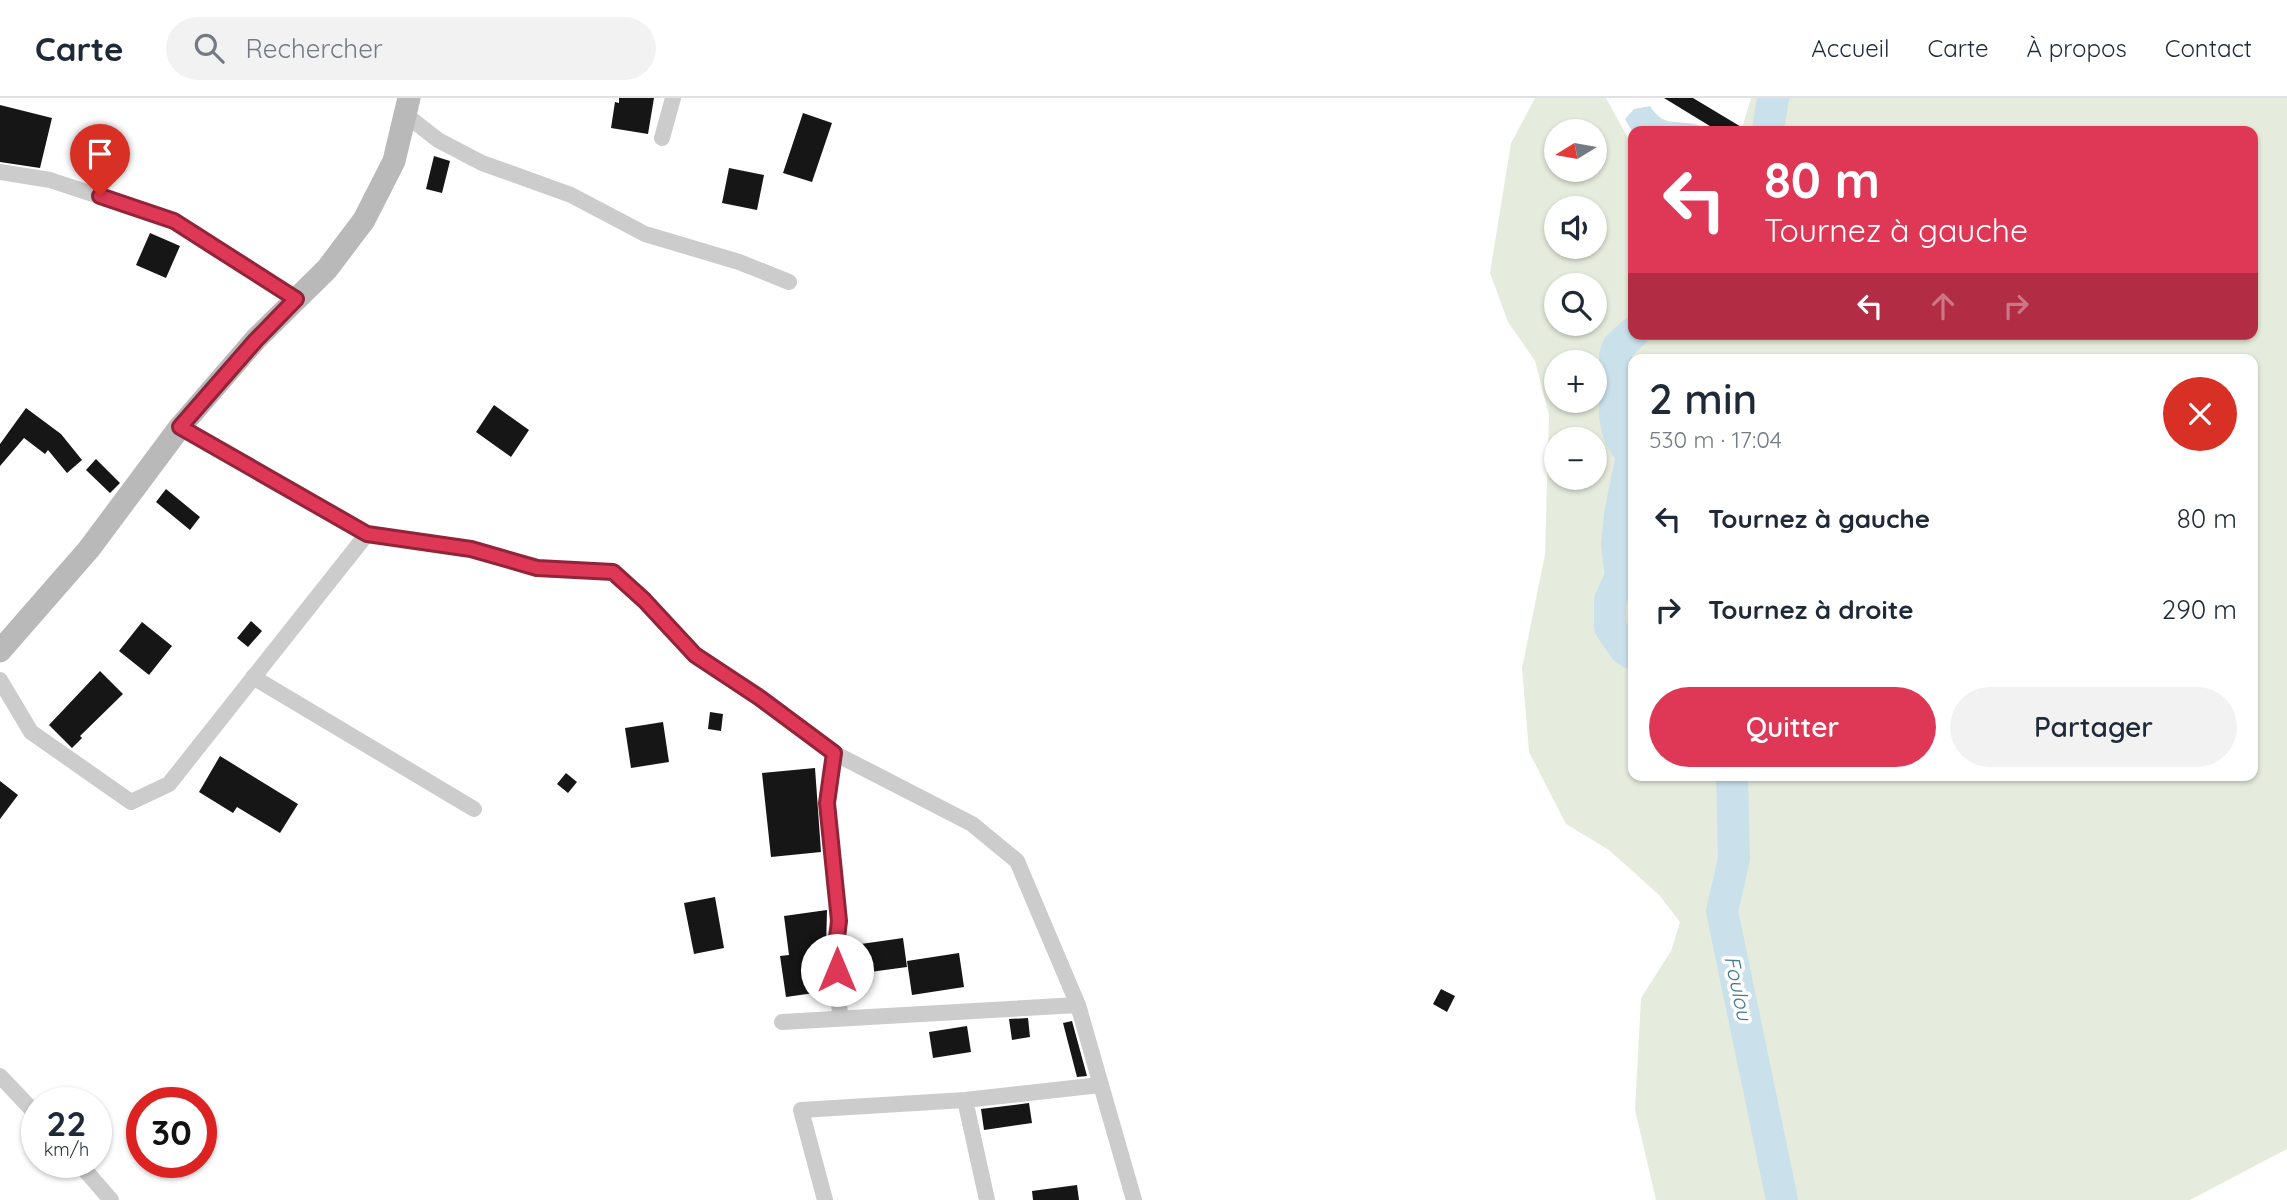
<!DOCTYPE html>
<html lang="fr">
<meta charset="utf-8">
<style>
:root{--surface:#fff;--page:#f2f2f3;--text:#1f2937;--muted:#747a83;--line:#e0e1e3;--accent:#df3756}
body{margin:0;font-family:Quicksand,sans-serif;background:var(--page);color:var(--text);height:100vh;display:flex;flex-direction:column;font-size:26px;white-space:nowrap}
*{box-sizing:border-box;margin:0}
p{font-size:23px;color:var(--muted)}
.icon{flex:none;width:38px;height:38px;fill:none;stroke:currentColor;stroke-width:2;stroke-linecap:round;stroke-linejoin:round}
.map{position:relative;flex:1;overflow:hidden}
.drawer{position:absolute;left:1628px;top:256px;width:630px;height:427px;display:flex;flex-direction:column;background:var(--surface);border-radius:14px;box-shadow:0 2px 5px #0004}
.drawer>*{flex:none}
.hud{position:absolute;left:1628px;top:28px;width:630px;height:214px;border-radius:14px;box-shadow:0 2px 5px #0004;background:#df3756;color:#fff;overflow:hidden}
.needle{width:46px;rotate:259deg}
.fabs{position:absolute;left:1544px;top:21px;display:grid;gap:14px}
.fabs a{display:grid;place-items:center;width:63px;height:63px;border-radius:50%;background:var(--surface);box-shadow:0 2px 5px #0004;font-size:35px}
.speed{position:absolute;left:21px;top:989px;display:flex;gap:14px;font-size:35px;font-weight:700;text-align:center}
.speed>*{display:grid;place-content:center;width:91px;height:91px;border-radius:50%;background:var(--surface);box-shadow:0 2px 5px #0004;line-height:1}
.speed small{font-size:18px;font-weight:400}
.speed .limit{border:10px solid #d22;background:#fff;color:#111}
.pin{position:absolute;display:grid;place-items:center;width:60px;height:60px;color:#fff;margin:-72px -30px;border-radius:50% 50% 50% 0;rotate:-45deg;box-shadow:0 0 7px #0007}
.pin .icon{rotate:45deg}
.me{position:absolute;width:77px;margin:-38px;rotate:0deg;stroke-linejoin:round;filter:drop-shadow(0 0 5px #0008)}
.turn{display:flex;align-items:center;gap:24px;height:147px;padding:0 21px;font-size:32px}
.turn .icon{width:91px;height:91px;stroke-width:2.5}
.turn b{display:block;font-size:49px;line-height:60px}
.lanes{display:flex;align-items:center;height:66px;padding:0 21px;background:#0003;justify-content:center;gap:35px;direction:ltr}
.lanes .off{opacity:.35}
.round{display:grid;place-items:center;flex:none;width:74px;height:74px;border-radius:37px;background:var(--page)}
.overview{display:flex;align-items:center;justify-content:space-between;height:119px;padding:0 21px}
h1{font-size:42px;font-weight:600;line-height:52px}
.action{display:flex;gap:14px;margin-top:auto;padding:14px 21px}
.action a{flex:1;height:80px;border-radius:42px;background:var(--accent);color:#fff;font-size:28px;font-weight:600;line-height:80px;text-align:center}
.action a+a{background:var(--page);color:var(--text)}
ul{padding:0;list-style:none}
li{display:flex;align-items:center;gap:21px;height:91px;padding:0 21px}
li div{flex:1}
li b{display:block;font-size:26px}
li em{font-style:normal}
header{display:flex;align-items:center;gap:42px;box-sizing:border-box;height:98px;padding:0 35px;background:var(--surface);border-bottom:2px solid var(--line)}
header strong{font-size:33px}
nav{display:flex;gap:38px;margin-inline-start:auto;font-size:24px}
.search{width:490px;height:63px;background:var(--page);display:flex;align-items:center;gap:18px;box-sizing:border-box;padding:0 24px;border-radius:38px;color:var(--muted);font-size:26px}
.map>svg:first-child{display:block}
.green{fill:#e6ecdd;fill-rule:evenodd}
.water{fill:#cae1eb}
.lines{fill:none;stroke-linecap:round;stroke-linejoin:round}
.river{stroke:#cae1eb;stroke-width:32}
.building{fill:#161616}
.street{stroke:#ccc;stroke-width:16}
.secondary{stroke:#b9b9b9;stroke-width:23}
.route-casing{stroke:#912438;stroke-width:18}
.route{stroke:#df3756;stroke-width:12}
.labels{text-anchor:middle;stroke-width:7;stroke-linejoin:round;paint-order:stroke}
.water-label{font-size:21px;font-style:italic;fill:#3f788e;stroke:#fff}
</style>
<header>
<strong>Carte</strong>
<div class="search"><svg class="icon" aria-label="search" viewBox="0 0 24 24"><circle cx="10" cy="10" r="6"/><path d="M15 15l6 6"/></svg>Rechercher</div>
<nav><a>Accueil</a><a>Carte</a><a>À propos</a><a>Contact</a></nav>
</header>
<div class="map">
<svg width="2287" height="1102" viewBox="0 0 2287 1102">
<rect width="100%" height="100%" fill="#fff"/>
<path class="green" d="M1535,0H1606L1633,49V236H2252V33H1741L1751,0H2287V1051L2190,1102H1656L1635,1012L1641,900L1671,853L1680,824L1659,797L1609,752L1566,726L1529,654L1522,570L1545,456L1549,317L1535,263L1508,224L1490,175L1511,45ZM1556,33H1594V72H1556ZM1556,110H1594V149H1556ZM1556,187H1594V226H1556ZM1633,261H2252V677H1633ZM1556,264H1594V303H1556ZM1556,341H1594V380H1556Z"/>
<path class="water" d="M1650,8C1663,29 1675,22 1694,26C1700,27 1705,31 1710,33H1633V35L1625,21L1634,11Z"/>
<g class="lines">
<path class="river" d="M1768,33L1773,0
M1633,235L1618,249L1615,258L1624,283C1609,309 1613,334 1632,357L1620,416L1617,447L1621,478L1610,502V529L1625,551L1633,556
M1732,677L1734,761L1722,813L1782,1102"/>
</g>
<path class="building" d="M619,0H654L648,36L611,30L615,4L619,5Z
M1664,0H1693L1748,33H1718Z
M0,7L52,20L40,70L0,64Z
M803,15L832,25L812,84L783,75Z
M434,58L450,63L442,95L426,91Z
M729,70L764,77L757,112L722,105Z
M150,135L180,148L166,180L136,167Z
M494,307L529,332L511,359L476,334Z
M26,310L61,336L82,362L67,375L48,352L45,356L24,340L0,368V346Z
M96,361L120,385L110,395L86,372Z
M166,391L200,419L190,432L156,404Z
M251,523L262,533L248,549L237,540Z
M142,524L172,548L149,577L119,553Z
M100,573L123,596L80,638L82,640L72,650L49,627Z
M710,614L723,616L721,633L708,631Z
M663,624L669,664L631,670L625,630Z
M220,658L298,706L280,735L237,709L233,715L199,694Z
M815,670L821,754L771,759L762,675Z
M566,675L577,684L568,695L557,686Z
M0,683L18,697L0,721Z
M715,799L724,850L694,856L684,805Z
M827,812L826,849L828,893L786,899L780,858L789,857L784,818Z
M903,840L907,869L848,877L847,848Z
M959,855L964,889L912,897L907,863Z
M1441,891L1455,898L1447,914L1433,906Z
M1028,920L1030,939L1012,942L1009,921Z
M1072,923L1087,978L1077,979L1063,925Z
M967,928L971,954L933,960L929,934Z
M1029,1005L1032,1025L984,1032L981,1011Z
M1077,1087L1079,1102H1033L1032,1093Z"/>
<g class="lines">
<path class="street" d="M406,17L438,42L482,65L571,97L645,136L739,164L789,184
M662,40L673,0
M0,74L50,82L174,123L296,201
M180,329L367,436L471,451L537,470L613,474L644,502L695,557L760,600L834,655L972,726L1017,763L1078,907L1134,1102
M253,579L474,711
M0,582L31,634L131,704L169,686L367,436
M834,655L827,705L839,823L836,848L840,920
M782,924L1078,907
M0,978L37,1017
M965,1002L987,1102
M78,1064L111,1102
M825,1102L801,1012L965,1002L1100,987"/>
<path class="secondary" d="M0,553L89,451L180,329L256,241L327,171L364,122L394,63L409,0"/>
</g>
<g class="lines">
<defs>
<path id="route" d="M100,98L174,123L296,201L256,242L180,329L367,436L471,451L537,470L613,474L644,502L695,557L760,600L834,655L827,705L839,823L836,848L837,872"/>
</defs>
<use href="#route" class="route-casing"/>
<use href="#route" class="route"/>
</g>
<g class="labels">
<g class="water-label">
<text transform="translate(1738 890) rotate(78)" y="7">Foulou</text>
</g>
</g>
</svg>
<div class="fabs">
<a><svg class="needle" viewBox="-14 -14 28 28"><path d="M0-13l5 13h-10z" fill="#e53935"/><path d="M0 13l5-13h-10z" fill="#747a83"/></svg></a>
<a><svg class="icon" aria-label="sound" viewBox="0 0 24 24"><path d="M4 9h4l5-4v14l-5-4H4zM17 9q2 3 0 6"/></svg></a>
<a><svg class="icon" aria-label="search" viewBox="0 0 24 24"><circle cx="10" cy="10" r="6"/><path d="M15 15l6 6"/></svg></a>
<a>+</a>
<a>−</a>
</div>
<div class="speed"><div>22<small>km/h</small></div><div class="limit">30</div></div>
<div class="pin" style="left:100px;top:98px;background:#d93025"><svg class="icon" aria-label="arrive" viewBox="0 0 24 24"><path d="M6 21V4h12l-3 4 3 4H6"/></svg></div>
<svg class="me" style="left:837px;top:872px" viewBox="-20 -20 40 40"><circle r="19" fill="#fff"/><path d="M0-13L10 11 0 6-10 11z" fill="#df3756"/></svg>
<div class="hud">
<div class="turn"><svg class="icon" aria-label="left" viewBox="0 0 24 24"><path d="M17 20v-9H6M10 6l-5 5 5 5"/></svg><div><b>80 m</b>Tournez à gauche</div></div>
<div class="lanes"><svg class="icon" aria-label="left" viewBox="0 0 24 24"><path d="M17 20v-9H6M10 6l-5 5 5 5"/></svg><svg class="icon off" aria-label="ahead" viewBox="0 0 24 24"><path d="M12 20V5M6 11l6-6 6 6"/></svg><svg class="icon off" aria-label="right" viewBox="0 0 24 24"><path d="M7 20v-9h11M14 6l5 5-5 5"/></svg></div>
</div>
<section class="drawer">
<div class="overview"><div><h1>2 min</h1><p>530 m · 17:04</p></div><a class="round" style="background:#d93025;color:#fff"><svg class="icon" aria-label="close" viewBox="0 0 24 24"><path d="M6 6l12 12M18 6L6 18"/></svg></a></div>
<ul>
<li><svg class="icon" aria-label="left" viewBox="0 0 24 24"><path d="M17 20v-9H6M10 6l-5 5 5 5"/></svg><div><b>Tournez à gauche</b></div><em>80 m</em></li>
<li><svg class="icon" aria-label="right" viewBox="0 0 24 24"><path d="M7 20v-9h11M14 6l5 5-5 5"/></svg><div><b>Tournez à droite</b></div><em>290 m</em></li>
</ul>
<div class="action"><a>Quitter</a><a>Partager</a></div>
</section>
</div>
